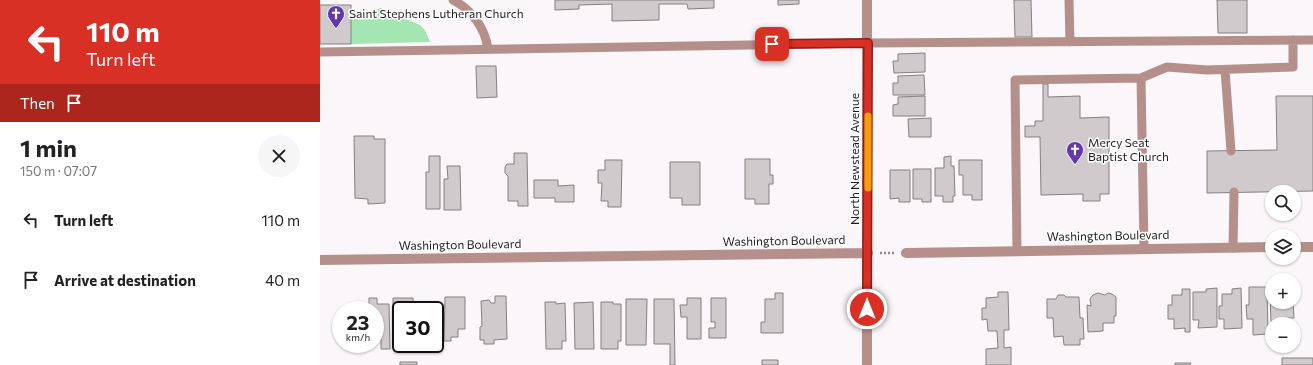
<!DOCTYPE html>
<meta charset="utf-8">
<style>
:root{--surface:#fff;--page:#f6f6f6;--text:#222;--muted:#767676}
body{margin:0;font-family:Commissioner,sans-serif;background:var(--page);color:var(--text);height:100vh;display:flex;flex-direction:column;font-size:15px;white-space:nowrap}
*{box-sizing:border-box;margin:0}
p{font-size:13px;color:var(--muted)}
.icon{flex:none;width:22px;height:22px;fill:none;stroke:currentColor;stroke-width:2;stroke-linecap:round;stroke-linejoin:round}
.map{position:relative;flex:1;overflow:hidden}
.sheet{display:flex;flex-direction:column;background:var(--surface);width:320px}
.sheet>*{flex:none}
.banner{background:#d93025;color:#fff;overflow:hidden}
.controls{position:absolute;left:945px;top:185px;display:grid;gap:8px}
.controls a{display:grid;place-items:center;width:36px;height:36px;border-radius:50%;background:var(--surface);box-shadow:0 1px 3px #0004;font-size:20px}
.speed{position:absolute;left:12px;top:301px;display:flex;gap:8px;font-size:20px;font-weight:700;text-align:center}
.speed>*{display:grid;place-content:center;width:52px;height:52px;border-radius:50%;background:var(--surface);box-shadow:0 1px 3px #0004;line-height:1}
.speed small{font-size:10px;font-weight:400}
.speed .limit{border:2px solid #111;border-radius:6px;background:#fff;color:#111}
.pin{position:absolute;display:grid;place-items:center;width:34px;height:34px;color:#fff;margin:-17px;border-radius:8px;box-shadow:0 2px 6px #0006}
.me{position:absolute;width:44px;margin:-22px;rotate:0deg;stroke-linejoin:round;filter:drop-shadow(0 0 3px #0008)}
.turn{display:flex;align-items:center;gap:14px;height:84px;padding:0 20px;font-size:18px}
.turn .icon{width:52px;height:52px;stroke-width:2.5}
.turn b{display:block;font-size:28px;line-height:34px}
.then{display:flex;align-items:center;height:38px;padding:0 20px;background:#0003;gap:8px;font-size:15px}
.round{display:grid;place-items:center;flex:none;width:42px;height:42px;border-radius:21px;background:var(--page)}
.overview{display:flex;align-items:center;justify-content:space-between;height:68px;padding:0 20px}
h1{font-size:24px;font-weight:700;line-height:30px}
ul{padding:0;list-style:none}
li{display:flex;align-items:center;gap:12px;height:60px;padding:0 20px}
li div{flex:1}
li b{display:block;font-size:15px}
li em{font-style:normal}
main{display:flex;flex:1;min-height:0}
.map>svg:first-child{display:block}
.green{fill:#a4e6b1}
.building{fill:#d0cacc;stroke:#847f80}
.lines{fill:none;stroke-linecap:round;stroke-linejoin:round}
.path{stroke:#8c898b;stroke-width:2.5;stroke-dasharray:2 2;stroke-linecap:butt}
.lane{stroke:#b5908b;stroke-width:9}
.street{stroke:#b5908b;stroke-width:10}
.route-casing{stroke:#8d1f18;stroke-width:10}
.route{stroke:#d93025;stroke-width:7}
.slow{stroke:#f59e0b;stroke-width:7}
.labels{text-anchor:middle;stroke-width:3;stroke-linejoin:round;paint-order:stroke}
.poi-label{font-size:12px;fill:#1e1c1d;stroke:#fff;text-anchor:start}
.street-label{font-size:12px;fill:#1e1c1d;stroke:#fff}
</style>
<main>
<section class="sheet">
<div class="banner">
<div class="turn"><svg class="icon" aria-label="left" viewBox="0 0 24 24"><path d="M17 20v-9H6M10 6l-5 5 5 5"/></svg><div><b>110 m</b>Turn left</div></div>
<div class="then">Then<svg class="icon" aria-label="arrive" viewBox="0 0 24 24"><path d="M6 21V4h12l-3 4 3 4H6"/></svg></div>
</div>
<div class="overview"><div><h1>1 min</h1><p>150 m · 07:07</p></div><a class="round"><svg class="icon" aria-label="close" viewBox="0 0 24 24"><path d="M6 6l12 12M18 6L6 18"/></svg></a></div>
<ul>
<li><svg class="icon" aria-label="left" viewBox="0 0 24 24"><path d="M17 20v-9H6M10 6l-5 5 5 5"/></svg><div><b>Turn left</b></div><em>110 m</em></li>
<li><svg class="icon" aria-label="arrive" viewBox="0 0 24 24"><path d="M6 21V4h12l-3 4 3 4H6"/></svg><div><b>Arrive at destination</b></div><em>40 m</em></li>
</ul>
</section>
<div class="map">
<svg width="993" height="365" viewBox="0 0 993 365">
<rect width="100%" height="100%" fill="#faf6f9"/>
<path class="green" d="M61,8L100,25L105,30L110,42L31,44V14H44Z"/>
<path class="building" d="M235,0H394V8L368,9L367,4H339V20L292,21V4L259,5V9L235,10Z
M458,0H479V4L458,5Z
M694,0H711L712,37H695Z
M897,0H927V33H898Z
M0,5H31V44H0Z
M605,53V72L574,73L573,61H578V54Z
M156,66H176L177,97L157,98Z
M604,75L605,95H573V83H578V76Z
M723,84H728V97L760,96V118L789,117V194H780V201H763V194L721,195L720,137H705V126H715V121H723Z
M605,96V116H573V105L578,104V97Z
M956,96H993V191L887,193V151L957,150Z
M611,118V137H589L588,119Z
M34,136H54V139H65V203L48,204V199L35,198Z
M194,153H207L208,206H198V201H188V176L185,173V167L187,164H194Z
M109,156H120V209H106V172H109Z
M631,156V166H634L635,196H633V202H623V196H615V168H624V157Z
M425,159H450V175H453V184H449V204H435V199H425Z
M285,160H302L301,207H288V201H281L282,183H278V170H285Z
M639,160H662V200H652V195H643V175H639Z
M350,162H380V205H362V198H350Z
M127,166H140L141,210H124V179H128Z
M593,169H611V202H602V199H593Z
M570,170H590V202H579V198L570,199Z
M214,180H238V186L254,185V202H235V198H214Z
M929,287H947L948,334L933,335V319H927L926,305H929Z
M897,288V327L878,328L879,320H873V292H886V289Z
M921,288L922,328L904,329V319H899V306H902V294H912V289Z
M862,289H870V332H865V328L854,329V319H848V305H852V295H862Z
M678,292H688L689,330H684V348L691,347V365H666V349L678,348L677,331H668L667,319L662,320V308H666V298L678,297Z
M952,292V302H973L974,318H964V323H951L950,293Z
M455,293H463V333H441V322H445V299H455Z
M778,293L785,295L788,293L792,294L796,297V316H794V323H783V331L768,332L767,305L771,306L770,299L773,295Z
M738,295H744L746,297H759L760,318H763L764,339H760V345H744L743,336L734,337L733,318H727V299H736Z
M175,296H186L187,339L174,340V344H164V340H160V327L162,326L161,301L169,300L171,303H175Z
M125,297H145V329H138V337H131V341H124Z
M49,298H57V304H69L70,349H61V339H55V310H49Z
M73,298H93V310H81V344H83V345H73Z
M367,298H381V339H367V317H361L360,305H367Z
M391,298H406V338H389V328H395V322H391Z
M306,299H327L326,345H306Z
M334,299H354L355,365H350V344H334Z
M225,302H236V304L245,303L246,341H242V349H226Z
M273,302L274,349H255L254,303Z
M281,302H293V304H301V341H298V349H281Z
M962,358H993V365H962Z
M442,360H458V365H442Z
M80,362H97V365H80Z
M855,363H871L870,365H855Z"/>
<g class="lines">
<path class="path" d="M560,253H575"/>
<path class="lane" d="M133,0C152,10 165,28 168,49
M749,0L750,42
M0,52L548,43L993,40
M905,70L911,151
M821,78L847,67L887,70L973,67V40
M913,248L914,192
M697,251L695,80L821,78L824,248"/>
<path class="street" d="M547,0V365
M974,247H993
M586,253L952,247
M0,260L548,253"/>
</g>
<g class="lines">
<defs>
<path id="route" d="M452,44L548,43L547,309"/>
</defs>
<use href="#route" class="route-casing"/>
<use href="#route" class="route"/>
<path class="slow" d="M548,116V188"/>
</g>
<defs>
<symbol id="church-pin" viewBox="-11 -11 22 30"><path d="M0 17L-7.5 6A9.5 9.5 0 1 1 7.5 6Z" fill="#6237af" stroke="#fff"/><path d="M-1.2-6h2.4v3.5h3.3v2.4h-3.3V6h-2.4V-.1h-3.3v-2.4h3.3Z" fill="#fff"/></symbol>
</defs>
<g fill-rule="evenodd">
<use href="#church-pin" x="6" y="4" width="20" height="27"/>
<use href="#church-pin" x="745" y="140" width="20" height="27"/>
</g>
<g class="labels">
<g class="poi-label">
<text x="29" y="18">Saint Stephens Lutheran Church</text>
<text x="768" y="147">Mercy Seat<tspan x="768" dy="14">Baptist Church</tspan></text>
</g>
<g class="street-label">
<text transform="translate(535 159) rotate(-90)" y="4">North Newstead Avenue</text>
<text transform="translate(788 236) rotate(-1)" y="4">Washington Boulevard</text>
<text transform="translate(464 241) rotate(-1)" y="4">Washington Boulevard</text>
<text transform="translate(140 245) rotate(-1)" y="4">Washington Boulevard</text>
</g>
</g>
</svg>
<div class="controls">
<a><svg class="icon" aria-label="search" viewBox="0 0 24 24"><circle cx="10" cy="10" r="6"/><path d="M15 15l6 6"/></svg></a>
<a><svg class="icon" aria-label="layers" viewBox="0 0 24 24"><path d="M12 4l9 5-9 5-9-5zM3 14l9 5 9-5"/></svg></a>
<a>+</a>
<a>−</a>
</div>
<div class="speed"><div>23<small>km/h</small></div><div class="limit">30</div></div>
<div class="pin" style="left:452px;top:44px;background:#d93025"><svg class="icon" aria-label="arrive" viewBox="0 0 24 24"><path d="M6 21V4h12l-3 4 3 4H6"/></svg></div>
<svg class="me" style="left:547px;top:309px" viewBox="-20 -20 40 40"><circle r="17" fill="#d93025" stroke="#fff" stroke-width="3"/><path d="M0-11L8 9 0 5-8 9z" fill="#fff"/></svg>
</div>
</main>
